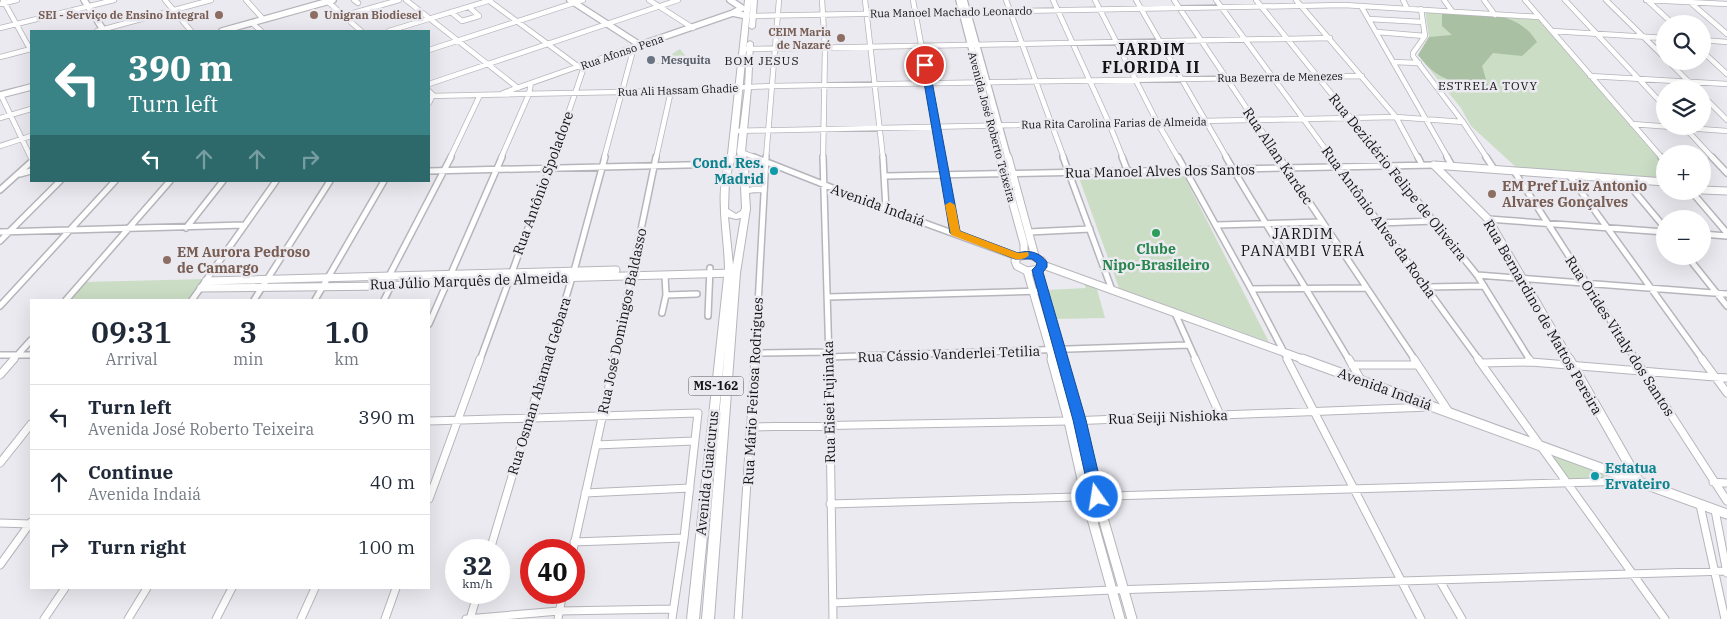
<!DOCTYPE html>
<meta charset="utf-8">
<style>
:root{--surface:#fff;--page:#f2f2f3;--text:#1f2937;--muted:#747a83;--line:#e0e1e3}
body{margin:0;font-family:"IBM Plex Serif",serif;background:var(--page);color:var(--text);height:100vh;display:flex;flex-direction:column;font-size:19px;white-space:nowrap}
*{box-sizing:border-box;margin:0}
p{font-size:16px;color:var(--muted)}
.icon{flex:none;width:28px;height:28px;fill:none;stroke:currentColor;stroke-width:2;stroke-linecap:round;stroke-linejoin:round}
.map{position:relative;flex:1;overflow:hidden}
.details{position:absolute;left:30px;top:299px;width:400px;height:290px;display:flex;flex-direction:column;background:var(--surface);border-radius:0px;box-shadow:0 5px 20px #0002}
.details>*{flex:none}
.top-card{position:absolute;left:30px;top:30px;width:400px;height:152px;border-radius:0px;box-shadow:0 5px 20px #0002;background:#398286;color:#fff;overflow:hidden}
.controls{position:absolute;left:1656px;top:15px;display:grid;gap:10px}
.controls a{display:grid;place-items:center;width:55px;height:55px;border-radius:50%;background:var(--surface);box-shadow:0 5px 20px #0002;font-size:25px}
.speed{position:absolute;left:445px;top:539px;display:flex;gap:10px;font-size:25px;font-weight:700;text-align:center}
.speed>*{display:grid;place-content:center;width:65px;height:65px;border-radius:50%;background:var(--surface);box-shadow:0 5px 20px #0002;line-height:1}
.speed small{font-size:12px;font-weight:400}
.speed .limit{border:8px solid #d22;background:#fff;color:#111}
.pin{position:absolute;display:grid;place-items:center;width:42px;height:42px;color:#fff;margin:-21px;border:2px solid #fff;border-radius:50%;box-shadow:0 1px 5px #0007}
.me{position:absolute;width:55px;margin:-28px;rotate:347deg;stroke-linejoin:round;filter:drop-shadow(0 0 4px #0008)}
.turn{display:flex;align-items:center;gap:18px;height:105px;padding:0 15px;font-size:22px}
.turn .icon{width:65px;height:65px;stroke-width:2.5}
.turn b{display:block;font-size:35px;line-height:42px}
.lanes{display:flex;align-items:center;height:48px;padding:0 15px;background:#0003;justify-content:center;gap:25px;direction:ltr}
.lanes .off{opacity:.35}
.eta{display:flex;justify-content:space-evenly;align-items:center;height:85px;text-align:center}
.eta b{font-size:30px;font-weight:600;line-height:35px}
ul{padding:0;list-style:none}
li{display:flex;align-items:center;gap:15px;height:65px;padding:0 15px;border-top:1px solid var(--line)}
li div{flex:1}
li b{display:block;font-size:19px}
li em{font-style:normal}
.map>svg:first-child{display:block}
.green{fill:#cbddc5}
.forest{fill:#a9c0a3}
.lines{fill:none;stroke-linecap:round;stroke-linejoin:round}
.street-far2-casing{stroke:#b6b5bb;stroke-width:6}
.street-far1-casing{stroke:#b6b5bb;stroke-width:8}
.street-casing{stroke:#b6b5bb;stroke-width:9}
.secondary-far2-casing{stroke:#b6b5bb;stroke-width:8}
.secondary-far1-casing{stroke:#b6b5bb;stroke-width:9}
.secondary-casing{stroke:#b6b5bb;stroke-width:11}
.primary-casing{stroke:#b6b5bb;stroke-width:2}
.street-far2{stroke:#fff;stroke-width:4.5}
.street-far1{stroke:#fff;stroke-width:5}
.street{stroke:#fff;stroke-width:7}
.secondary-far2{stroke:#fff;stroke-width:5.5}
.secondary-far1{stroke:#fff;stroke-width:7}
.secondary{stroke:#fff;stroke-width:9}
.primary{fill:#fff;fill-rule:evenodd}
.route{fill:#1a73e8;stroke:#114b97}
.slow{fill:#f59e0b}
.education-dot{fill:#8d6e63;stroke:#ebeaf0;stroke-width:2}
.worship-dot{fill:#6b7280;stroke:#ebeaf0;stroke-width:2}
.culture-dot{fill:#0f9aa8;stroke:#ebeaf0;stroke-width:2}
.leisure-dot{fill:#2e9e5b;stroke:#ebeaf0;stroke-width:2}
.labels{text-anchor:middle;stroke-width:5;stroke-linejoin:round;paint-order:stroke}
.far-street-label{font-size:11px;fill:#141416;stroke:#ebeaf0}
.far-education-label{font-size:11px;font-weight:bold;fill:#785e54;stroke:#ebeaf0;text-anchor:end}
.far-worship-label{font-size:11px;font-weight:bold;fill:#5b616d;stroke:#ebeaf0;text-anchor:start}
.far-neighbourhood-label{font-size:12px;letter-spacing:1px;fill:#141416;stroke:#ebeaf0}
.shield{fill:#ebeaf0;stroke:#545457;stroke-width:1}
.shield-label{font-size:12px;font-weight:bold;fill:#141416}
.street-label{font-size:14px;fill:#141416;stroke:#ebeaf0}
.culture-label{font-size:14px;font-weight:bold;fill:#0d838f;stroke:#ebeaf0;text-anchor:end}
.education-label{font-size:14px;font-weight:bold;fill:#785e54;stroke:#ebeaf0;text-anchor:start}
.leisure-label{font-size:14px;font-weight:bold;fill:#27864d;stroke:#ebeaf0}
.neighbourhood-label{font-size:15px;letter-spacing:1px;fill:#141416;stroke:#ebeaf0}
.far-district-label{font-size:16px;font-weight:bold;letter-spacing:1px;fill:#141416;stroke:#ebeaf0}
</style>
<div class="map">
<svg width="1727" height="619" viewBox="0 0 1727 619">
<rect width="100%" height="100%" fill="#ebeaf0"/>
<path class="green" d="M1425,10L1537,18L1665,166V181L1518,169L1471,126L1461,108L1418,55L1429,37Z
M680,49L691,63L656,64Z
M1184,176L1269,342L1119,288L1079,178Z
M207,279L191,300H68L83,282Z
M1083,281L1096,286L1105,318L1054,319L1046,290L1086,288Z
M1547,453L1619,478L1567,481Z"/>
<path class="forest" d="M1442,11C1476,13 1517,9 1537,42L1522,56L1493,53L1482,66L1488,86C1453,81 1441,84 1418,55L1429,37L1452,35L1442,26Z"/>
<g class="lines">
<defs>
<path id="street-far2" d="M3,0L30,49
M165,0L191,31
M246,0L263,19
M326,0L361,31
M354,0L358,3
M406,0L518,88
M488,0L579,67
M649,0L693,28
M822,0L825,48L823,158
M865,0L883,158
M913,0L942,158
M1006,0L1064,158
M1053,0L1109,123L1123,158
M1095,0L1157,122L1178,158
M1136,0L1227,158
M1174,0L1280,158
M1216,0L1332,158
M1256,0L1383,158
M1296,0L1396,117L1418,158
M1403,0L1407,8
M1444,0L1452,11
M1484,0L1495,15
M1525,0L1662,158
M1565,0L1665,107
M1606,0L1665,58
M1646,0L1727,4
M1647,0L1673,24
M1691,3L1727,34
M0,4L17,0
M1361,6L1448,158
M1421,9L1425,36L1413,53V56L1463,122L1487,158
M451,12L462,21L479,16L469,7
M343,16L399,0
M753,16L1344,5L1539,17
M1369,19L1423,22
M252,23L261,31
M0,28L114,0
M97,31L211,0
M389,31L491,0
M1552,31L1665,38
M1377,32L1425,36
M1702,40L1727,42
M747,49L1330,38
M429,50L583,0
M1702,51L1727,74
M0,57L31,49
M1668,61L1696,89
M1393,62L1419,63
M1590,76L1727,84
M429,84L678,0
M429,91L433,95L429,103
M503,93L636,46
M1,95L31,158
M1702,95L1727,120
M429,96L671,91L771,86L1362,76
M0,118L31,109
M1632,124L1727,131
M1685,128L1713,158
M734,131L1396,117L1463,122
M0,146L31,136
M741,152L757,158
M450,158L480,95
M501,158L529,94L531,83
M553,158L585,64
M604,158L634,47
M656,158L671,91
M766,158L779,0"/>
<path id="street-far1" d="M754,157L886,209L1018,257
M823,157L829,360
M883,157L886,209
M942,157L955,233
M1063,157L1112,290
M1122,157L1128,172
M1178,157L1251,289L1288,360
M1226,157C1266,226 1309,292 1349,360
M1279,157L1415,360
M1331,157L1479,360
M1382,157L1477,275L1530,360
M1418,157L1422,165
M1447,157L1452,166
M1486,157L1494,169
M1661,157L1665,162
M1712,157L1727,173
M744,165L764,163
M429,171L727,164
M1514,171L1636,360
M20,174L31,171
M1569,175L1703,360
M886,176L1434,165
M1624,179L1665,228
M0,190L31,162
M1691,191L1727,233
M1488,219L1665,232
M1379,223L1434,221
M1217,225L1322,222
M186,228L223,181
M0,232L244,225
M1029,232L1090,229
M1702,234L1727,236
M0,241L60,181
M1687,256L1727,306
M1477,275L1727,294
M1427,287L1484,286
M1251,289L1366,288
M666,295L697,294
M828,297L1044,291
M66,300L170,181
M192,300L276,181
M254,300L330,181
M315,300L384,181
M384,300L391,286L389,276L451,157
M0,306L115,181
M662,313L666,295L665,275
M1175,313L1196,360
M708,316L710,268
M429,324L502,157
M756,353L828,352
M0,355H31
M829,357L1188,345
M13,360L31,340
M480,360L554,157
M547,360L574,271L605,157
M614,360L656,157
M755,360L766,157"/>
<path id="street" d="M829,359L833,619
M1195,359L1220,415
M1287,359L1421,619
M1349,359L1361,380
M1414,359L1449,412
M1478,359L1665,619
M1529,359L1531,362
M1635,359L1727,501
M1702,359L1727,393
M1481,363L1531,362L1727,378
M1352,365H1418
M0,375L14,359
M429,421L698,413L684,538L672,619
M752,427L1069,421L1429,407
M596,445L694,441
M0,463L31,424
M1713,482L1727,483
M585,493L690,488
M429,499L480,359
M830,504L1631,481
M1700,505L1725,619
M1715,510L1727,573
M0,523L30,524
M574,542L684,538
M490,550L547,359
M573,550L615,359
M0,565L31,522
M1440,581L1462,619
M833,603L1112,590L1727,571
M44,619L65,588
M128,619L147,588
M216,619L232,588
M301,619L315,588
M385,619L396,588
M466,619L559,611L673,609
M470,619L478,592
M558,619L563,592
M738,619L755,359"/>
<path id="secondary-far2" d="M84,0L104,31
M570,0L640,45L733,13L747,16
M730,0L742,8L733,13
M959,0L1000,158
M964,0L1008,158
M222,31L333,0
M0,95L31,87"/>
<path id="secondary-far1" d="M1000,157L1024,244V255
M1008,157L1035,256
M1434,165L1488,219L1570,360
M1434,165L1665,182
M1702,190L1727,191
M1029,254L1042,261L1043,265L1040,269L1027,271L1017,266L1015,261L1018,257Z
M1043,265L1305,360
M1037,270L1062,360
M1027,271L1053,360
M206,281L616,270
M201,288L391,286L447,281L734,273"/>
<path id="secondary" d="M1052,359L1069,421L1086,497L1120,619
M1062,359L1079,420L1097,497L1132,619
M1302,359L1727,514
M1569,359L1638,480"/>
<path id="primary" d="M745,0H751L736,154L729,179L728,209L736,214L741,211L742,208L740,165L737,152L745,88L747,43L750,41L753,43L751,88L745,152L748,165L749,188C754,186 763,186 767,190C763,194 755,191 749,193L750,209L740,273L714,619H702L725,348L699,619H687L725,268C724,229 714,192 728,154ZM728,217L736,219L741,218L733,265Z
M751,0H757L755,27L752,29L749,27Z"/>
</defs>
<use href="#street-far2" class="street-far2-casing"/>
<use href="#street-far1" class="street-far1-casing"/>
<use href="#street" class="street-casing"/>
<use href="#secondary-far2" class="secondary-far2-casing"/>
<use href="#secondary-far1" class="secondary-far1-casing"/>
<use href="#secondary" class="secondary-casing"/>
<use href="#primary" class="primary-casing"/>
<use href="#street-far2" class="street-far2"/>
<use href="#street-far1" class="street-far1"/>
<use href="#street" class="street"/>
<use href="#secondary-far2" class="secondary-far2"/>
<use href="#secondary-far1" class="secondary-far1"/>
<use href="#secondary" class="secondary"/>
<use href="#primary" class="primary"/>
</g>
<path class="route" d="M925,62L929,65L960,231L1018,253C1030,249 1040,253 1047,262V267L1043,272L1086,420L1104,497L1102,501L1097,503L1092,501L1090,497L1073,420L1032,270L1036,266L1037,263L1032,259H1015L950,233L921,65Z"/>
<path class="slow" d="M950,202L955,205L960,231L1018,253L1028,252L1029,255C1026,259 1020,260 1015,259L951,235L945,205Z"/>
<g class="education-dot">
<circle cx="219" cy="15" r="5"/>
<circle cx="314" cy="15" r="5"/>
<circle cx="841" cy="38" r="5"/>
<circle cx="1492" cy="194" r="5"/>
<circle cx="167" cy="260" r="5"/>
</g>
<circle class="worship-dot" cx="651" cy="60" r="5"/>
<g class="culture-dot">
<circle cx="774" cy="171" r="5"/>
<circle cx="1595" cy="476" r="5"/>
</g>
<circle class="leisure-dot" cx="1156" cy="233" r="5"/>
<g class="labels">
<g class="far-street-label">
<text transform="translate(951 12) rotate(-1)" y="4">Rua Manoel Machado Leonardo</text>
<text transform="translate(622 52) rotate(-19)" y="4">Rua Afonso Pena</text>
<text transform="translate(1280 77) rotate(-1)" y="4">Rua Bezerra de Menezes</text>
<text transform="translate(678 90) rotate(-2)" y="4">Rua Ali Hassam Ghadie</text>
<text transform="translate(1114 123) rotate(-1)" y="4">Rua Rita Carolina Farias de Almeida</text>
<text transform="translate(992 127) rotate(75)" y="4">Avenida José Roberto Teixeira</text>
</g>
<g class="far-education-label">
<text x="209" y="19">SEI - Serviço de Ensino Integral</text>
<text x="324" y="19" text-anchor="start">Unigran Biodiesel</text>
<text x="831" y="36">CEIM Maria<tspan x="831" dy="13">de Nazaré</tspan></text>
</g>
<g class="far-worship-label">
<text x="661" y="64">Mesquita</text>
</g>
<g class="far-neighbourhood-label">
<text x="762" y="65">BOM JESUS</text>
<text x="1488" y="90">ESTRELA TOVY</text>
</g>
<rect class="shield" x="688.5" y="376.5" width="55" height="19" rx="4"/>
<g class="shield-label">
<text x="716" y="390">MS-162</text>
</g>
<g class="street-label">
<text transform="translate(1278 156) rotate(56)" y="5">Rua Allan Kardec</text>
<text transform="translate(1160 171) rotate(-1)" y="5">Rua Manoel Alves dos Santos</text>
<text transform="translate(1398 177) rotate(51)" y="5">Rua Dezidério Felipe de Oliveira</text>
<text transform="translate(543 183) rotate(-70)" y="5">Rua Antônio Spoladore</text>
<text transform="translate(878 205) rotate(20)" y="5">Avenida Indaiá</text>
<text transform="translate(1379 222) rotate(54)" y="5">Rua Antônio Alves da Rocha</text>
<text transform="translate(469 281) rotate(-2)" y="5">Rua Júlio Marquês de Almeida</text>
<text transform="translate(1543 317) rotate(60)" y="5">Rua Bernardino de Mattos Pereira</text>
<text transform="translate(622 321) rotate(-78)" y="5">Rua José Domingos Baldasso</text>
<text transform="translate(1620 336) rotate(57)" y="5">Rua Orides Vitaly dos Santos</text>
<text transform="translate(949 354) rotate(-2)" y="5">Rua Cássio Vanderlei Tetilia</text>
<text transform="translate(539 386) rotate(-73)" y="5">Rua Osman Ahamad Gebara</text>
<text transform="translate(1385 389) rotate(20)" y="5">Avenida Indaiá</text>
<text transform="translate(753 391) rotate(-87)" y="5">Rua Mário Feitosa Rodrigues</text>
<text transform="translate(829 402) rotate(-91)" y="5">Rua Eisei Fujinaka</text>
<text transform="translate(1168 417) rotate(-2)" y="5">Rua Seiji Nishioka</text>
<text transform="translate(707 473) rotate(-84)" y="5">Avenida Guaicurus</text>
</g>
<g class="culture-label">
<text x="764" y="168">Cond. Res.<tspan x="764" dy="16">Madrid</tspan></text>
<text x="1605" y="473" text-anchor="start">Estatua<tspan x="1605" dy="16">Ervateiro</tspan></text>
</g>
<g class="education-label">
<text x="1502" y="191">EM Pref Luiz Antonio<tspan x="1502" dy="16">Alvares Gonçalves</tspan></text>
<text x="177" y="257">EM Aurora Pedroso<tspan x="177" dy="16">de Camargo</tspan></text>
</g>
<g class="leisure-label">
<text x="1156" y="254">Clube<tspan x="1156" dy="16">Nipo-Brasileiro</tspan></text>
</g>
<g class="neighbourhood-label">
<text x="1303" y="239">JARDIM<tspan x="1303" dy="17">PANAMBI VERÁ</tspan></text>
</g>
<g class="far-district-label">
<text x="1151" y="55">JARDIM<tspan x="1151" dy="18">FLORIDA II</tspan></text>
</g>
</g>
</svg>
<div class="controls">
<a><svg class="icon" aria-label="search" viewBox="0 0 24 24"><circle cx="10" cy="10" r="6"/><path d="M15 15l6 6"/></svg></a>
<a><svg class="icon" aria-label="layers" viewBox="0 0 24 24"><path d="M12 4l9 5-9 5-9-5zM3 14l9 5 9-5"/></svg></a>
<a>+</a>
<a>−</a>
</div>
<div class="speed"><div>32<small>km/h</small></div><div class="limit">40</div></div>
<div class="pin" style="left:925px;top:65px;background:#d93025"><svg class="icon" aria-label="arrive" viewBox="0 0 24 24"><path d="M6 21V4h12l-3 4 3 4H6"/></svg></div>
<svg class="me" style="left:1097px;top:497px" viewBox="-20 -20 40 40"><circle r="17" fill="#1a73e8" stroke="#fff" stroke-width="3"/><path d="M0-11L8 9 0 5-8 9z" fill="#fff"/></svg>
<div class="top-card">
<div class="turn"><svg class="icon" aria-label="left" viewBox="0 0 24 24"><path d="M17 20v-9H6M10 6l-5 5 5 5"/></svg><div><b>390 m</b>Turn left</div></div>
<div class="lanes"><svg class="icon" aria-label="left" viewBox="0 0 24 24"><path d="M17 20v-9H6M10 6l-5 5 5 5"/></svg><svg class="icon off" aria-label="ahead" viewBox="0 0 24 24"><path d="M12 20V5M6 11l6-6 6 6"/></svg><svg class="icon off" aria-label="ahead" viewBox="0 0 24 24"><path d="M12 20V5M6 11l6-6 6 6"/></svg><svg class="icon off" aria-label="right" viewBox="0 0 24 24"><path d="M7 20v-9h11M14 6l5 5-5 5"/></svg></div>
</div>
<section class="details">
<div class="eta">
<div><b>09:31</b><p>Arrival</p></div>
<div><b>3</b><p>min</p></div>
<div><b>1.0</b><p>km</p></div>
</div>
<ul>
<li><svg class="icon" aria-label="left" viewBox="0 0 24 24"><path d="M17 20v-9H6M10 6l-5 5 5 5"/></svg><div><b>Turn left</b><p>Avenida José Roberto Teixeira</p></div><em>390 m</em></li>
<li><svg class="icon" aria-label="ahead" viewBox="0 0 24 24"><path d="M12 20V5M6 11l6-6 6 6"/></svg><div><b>Continue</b><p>Avenida Indaiá</p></div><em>40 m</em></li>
<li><svg class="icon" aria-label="right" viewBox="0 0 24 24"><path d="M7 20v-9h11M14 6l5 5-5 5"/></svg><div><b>Turn right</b></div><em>100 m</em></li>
</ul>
</section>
</div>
